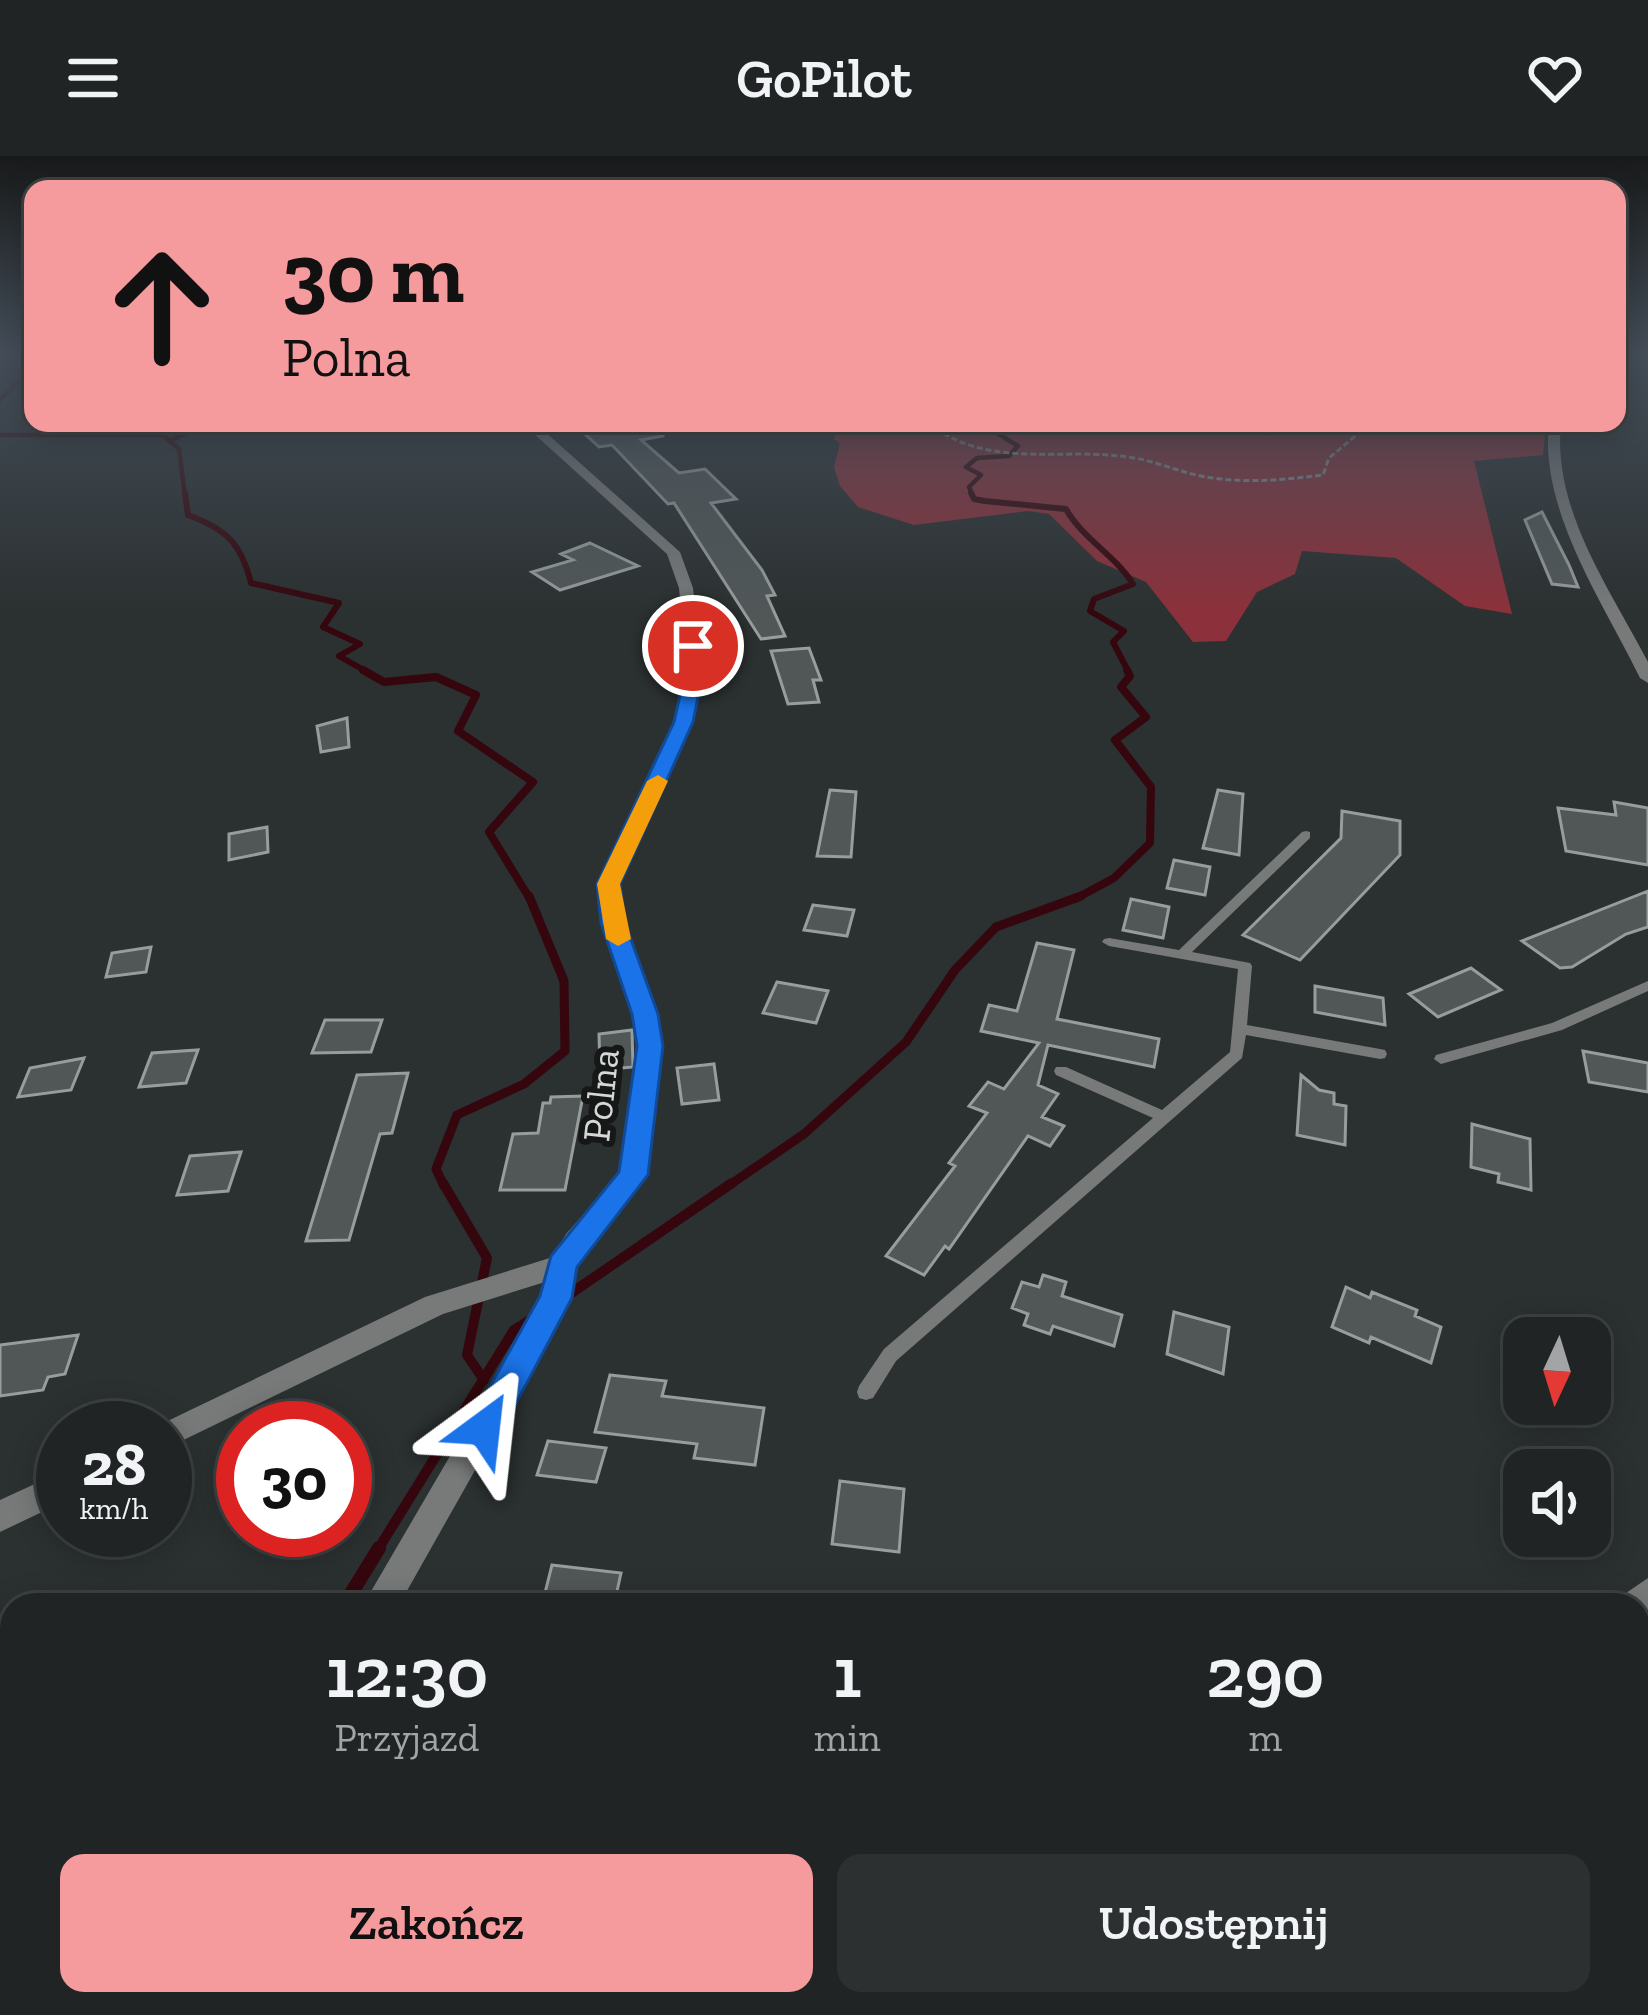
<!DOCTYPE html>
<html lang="pl">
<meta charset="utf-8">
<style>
:root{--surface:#202424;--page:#2d3031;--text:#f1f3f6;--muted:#a2a4a6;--line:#3d4141;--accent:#f59b9e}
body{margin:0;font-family:"Zilla Slab",serif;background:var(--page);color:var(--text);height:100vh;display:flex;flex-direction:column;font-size:45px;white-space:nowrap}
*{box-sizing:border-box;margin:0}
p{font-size:39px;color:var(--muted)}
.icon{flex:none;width:66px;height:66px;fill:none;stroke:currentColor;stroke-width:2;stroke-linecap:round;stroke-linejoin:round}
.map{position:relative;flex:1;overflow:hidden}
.panel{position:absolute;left:0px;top:1437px;width:1650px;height:423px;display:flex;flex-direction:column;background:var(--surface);border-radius:36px 36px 0 0;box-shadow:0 6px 30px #0003,0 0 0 3px var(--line)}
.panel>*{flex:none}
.top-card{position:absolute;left:24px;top:24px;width:1602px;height:252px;border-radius:24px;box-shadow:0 6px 30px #0003,0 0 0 3px var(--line);background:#f59b9e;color:#111;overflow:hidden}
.needle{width:78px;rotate:184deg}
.fabs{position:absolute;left:1503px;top:1161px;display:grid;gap:24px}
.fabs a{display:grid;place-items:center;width:108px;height:108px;border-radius:24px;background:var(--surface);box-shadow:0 6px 30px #0003,0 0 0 3px var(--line);font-size:60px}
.speed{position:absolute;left:36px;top:1245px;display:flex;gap:24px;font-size:60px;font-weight:700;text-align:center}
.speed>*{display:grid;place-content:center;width:156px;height:156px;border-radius:50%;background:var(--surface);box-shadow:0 6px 30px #0003,0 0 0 3px var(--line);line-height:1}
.speed small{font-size:30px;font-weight:400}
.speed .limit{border:18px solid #d22;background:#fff;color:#111}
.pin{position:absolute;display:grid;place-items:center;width:102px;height:102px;color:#fff;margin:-51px;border:6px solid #fff;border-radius:50%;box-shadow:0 3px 12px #0007}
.me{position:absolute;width:132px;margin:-66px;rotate:30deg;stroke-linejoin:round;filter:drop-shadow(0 0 9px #0008)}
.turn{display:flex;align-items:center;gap:42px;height:252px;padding:0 60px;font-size:54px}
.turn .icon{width:156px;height:156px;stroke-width:2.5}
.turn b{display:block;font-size:84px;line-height:102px}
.eta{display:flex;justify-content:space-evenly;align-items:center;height:204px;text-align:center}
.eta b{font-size:72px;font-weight:600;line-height:84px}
.action{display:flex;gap:24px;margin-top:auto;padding:24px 60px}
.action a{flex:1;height:138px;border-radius:24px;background:var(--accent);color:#111;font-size:48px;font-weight:600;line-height:138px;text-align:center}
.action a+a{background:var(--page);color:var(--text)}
header{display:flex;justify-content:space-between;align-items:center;height:156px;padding:0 60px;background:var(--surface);font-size:54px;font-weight:600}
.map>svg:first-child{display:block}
.forest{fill:#8c313b}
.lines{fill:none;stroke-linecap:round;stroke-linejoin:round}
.stream-far5{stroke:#35060d;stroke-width:4.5}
.stream-far4{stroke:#35060d;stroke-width:6}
.stream-far3{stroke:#35060d;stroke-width:8}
.stream-far2{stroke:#35060d;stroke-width:9}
.stream-far1{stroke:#35060d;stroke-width:10}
.stream{stroke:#35060d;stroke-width:14}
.building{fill:#515757;stroke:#969d9c;stroke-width:3}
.path{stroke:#868a8a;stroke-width:3;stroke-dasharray:6 3;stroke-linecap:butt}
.lane{fill:#787a7a;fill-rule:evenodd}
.street{fill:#787a7a;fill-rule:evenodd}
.primary{fill:#c0c6c5;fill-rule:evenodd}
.route{fill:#1a73e8;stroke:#114b97;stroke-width:3}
.slow{fill:#f59e0b}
.labels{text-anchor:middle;stroke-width:12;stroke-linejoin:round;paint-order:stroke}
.street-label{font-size:39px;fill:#d5d8d8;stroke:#151817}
</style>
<header><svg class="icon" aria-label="menu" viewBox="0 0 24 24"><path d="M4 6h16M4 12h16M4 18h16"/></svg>GoPilot<svg class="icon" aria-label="heart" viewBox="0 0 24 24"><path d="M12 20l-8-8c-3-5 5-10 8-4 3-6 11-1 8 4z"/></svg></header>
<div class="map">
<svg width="1648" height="1859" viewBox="0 0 1648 1859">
<rect width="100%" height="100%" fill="#2b3030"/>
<path class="forest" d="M840,267H1546L1543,299L1474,305L1512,458L1465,450L1396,402L1302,395L1295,418L1257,436L1226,485L1193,486L1146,426L1097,405L1049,358L1028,355L914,369L858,351L840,330L834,311L840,287L834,283Z"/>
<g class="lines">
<path class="stream-far5" d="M0,203L14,206L22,222L0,244
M0,279H163L179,293L185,340
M170,285L207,267
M973,340L969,331L981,319L966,311L977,302L1009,300L1018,290L981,267"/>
<path class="stream-far4" d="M185,337L188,359C226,373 241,387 251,427L339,447L323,471L360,488L339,500L369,517
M971,337L974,343L985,345L1066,353C1083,383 1115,399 1133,428L1094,443L1090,455L1124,475L1113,486L1129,517"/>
<path class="stream-far3" d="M363,514L384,526L436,521L476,539L458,575L533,626L489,676L530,743
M1075,743L1114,722L1150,687L1151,631L1115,584L1146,561L1121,531L1130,520L1127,514"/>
<path class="stream-far2" d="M444,1030L436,1013L457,959L524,928L565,895L564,825L529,740
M728,1030L804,978L906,886L955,814L996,771L1081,740"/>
<path class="stream-far1" d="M443,1027L487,1102L467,1199L484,1224
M564,1142L732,1027
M377,1395L514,1174L535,1161"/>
<path class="stream" d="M344,1449L379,1392
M0,1839L12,1835"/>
</g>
<path class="building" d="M573,267H662L663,280L641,284L679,317L705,313L736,343L711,347L762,414L775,439L767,440L785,480L761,483L674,347L668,348L612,289L599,291Z
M1542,356L1569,409L1578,431L1552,428L1525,364Z
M590,387L638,410L560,434L532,416L573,404L561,398Z
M809,492L821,524H813L819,546L788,548L771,495Z
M347,562L349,591L321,596L317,570Z
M830,634L856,636L851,701L817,700Z
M1218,634L1243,638L1239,699L1203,692Z
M1614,646L1648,652V709L1566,695L1558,652L1616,659Z
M1342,655L1400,665V699L1300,804L1243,779L1341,682Z
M267,671L268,696L229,704V678Z
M1174,704L1210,711L1205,739L1167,732Z
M1648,735V771L1626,778L1572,811L1560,812L1522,785Z
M1131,743L1169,751L1163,782L1123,774Z
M813,749L854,754L847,780L804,774Z
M1037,787L1074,794L1057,863L1159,883L1154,911L1048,889L1038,929L1058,938L1042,961L1064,970L1050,990L1028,980L949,1093L945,1090L924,1119L886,1100L955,1010L949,1007L987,957L969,950L988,926L1004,933L1039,887L981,875L989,849L1017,855Z
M151,791L146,816L106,821L112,797Z
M1471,812L1501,834L1438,861L1409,838Z
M777,826L828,835L816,867L763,857Z
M1315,830L1383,842L1385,869L1315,856Z
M325,864H382L371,896L312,897Z
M632,874L633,911L600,914L599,878Z
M198,894L186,927L139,931L152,897Z
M1583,895L1648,907V936L1589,926Z
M84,902L71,934L18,941L30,912Z
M714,908L719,944L682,948L677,912Z
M408,917L392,977L380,978L349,1084L306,1085L357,919Z
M1301,919L1319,934L1334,937V948L1346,950L1345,989L1297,979Z
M583,940L565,1034H500L513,978L538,977L543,947H550L551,941Z
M1472,968L1530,983L1531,1034L1498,1026L1499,1018L1471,1011Z
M241,996L228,1035L177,1039L190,1000Z
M1043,1119L1066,1126L1062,1140L1122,1159L1114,1190L1053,1170L1050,1178L1024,1169L1028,1158L1012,1152L1022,1126L1039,1131Z
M1346,1131L1370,1142L1372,1136L1417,1154L1415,1160L1441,1171L1431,1207L1371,1181L1369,1187L1332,1171Z
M1174,1156L1229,1171L1223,1218L1167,1198Z
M78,1179L65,1218L48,1221L43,1234L0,1240V1189Z
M610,1219L666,1225L662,1240L764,1252L755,1309L694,1302L697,1288L595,1276Z
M548,1285L606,1292L596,1326L537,1319Z
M840,1325L904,1333L899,1396L832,1388Z
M552,1409L621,1417L614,1449H542Z"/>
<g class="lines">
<path class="path" d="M929,267C986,314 1061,291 1128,301C1153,304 1176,315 1201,320C1241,328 1283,324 1323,319L1329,302L1371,267
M919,275L921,267"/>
<path class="lane" d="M1306,675L1310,676V682L1192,796L1250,807L1252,810L1247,869L1380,893L1385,894L1387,898L1385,902L1380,903L1246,879L1242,902L896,1205L873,1242L866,1244L859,1242L857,1236L859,1230L884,1193L1153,962L1056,919L1054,915L1056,911H1066L1162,954L1230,896L1238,813L1109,790L1102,786L1104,783L1109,782L1179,794L1302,676Z
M1648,825V835L1562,874L1441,908L1434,903L1436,899L1552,867Z
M1503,1848H1544L1540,1857L1537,1859H1496L1500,1850Z"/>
<path class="street" d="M522,267H535L680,396L693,432L702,510L692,566L619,728L623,767L660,874L661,916L646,1019L575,1111L571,1139L553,1176L399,1449H363L533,1158L545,1126L443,1158L165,1293V1272H153L425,1141L553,1101L566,1078L621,1016L637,916L638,874L603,767L599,728L676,566L686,510L679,432L667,398Z
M1549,267H1561C1552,353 1610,433 1648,506V527L1640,522C1603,446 1539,354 1549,267Z
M63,1315V1346L0,1376V1344Z
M1648,1422V1462L1638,1466V1449H1621L1626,1437Z
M100,1848H142L137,1859H95Z
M1028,1848H1083L1078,1859H1023Z
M1550,1848H1592L1597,1859H1555Z"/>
<path class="primary" d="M1648,1604V1653L1638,1658V1608Z
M1276,1848H1341L1337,1859H1272Z"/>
</g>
<linearGradient id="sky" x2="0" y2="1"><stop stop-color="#181a1a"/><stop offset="0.43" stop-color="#444e59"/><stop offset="1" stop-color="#444e59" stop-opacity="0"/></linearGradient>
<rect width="1648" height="459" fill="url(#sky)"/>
<path class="route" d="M693,484L702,490L701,526L693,566L620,728L625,767L658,858L663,890L648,1019L577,1111L572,1142L497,1283L484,1288L472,1283L467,1272L540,1140L551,1100L619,1016L637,890L632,858L601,767L597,728L674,566L683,526L684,490Z"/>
<path class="slow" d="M658,619L668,625L620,728L631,783L618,790L606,783L597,728L647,625Z"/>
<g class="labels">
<g class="street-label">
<text transform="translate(600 939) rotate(-84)" y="14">Polna</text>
</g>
</g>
</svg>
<div class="fabs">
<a><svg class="needle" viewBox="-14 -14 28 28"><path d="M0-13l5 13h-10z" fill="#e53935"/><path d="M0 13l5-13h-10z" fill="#a2a4a6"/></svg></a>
<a><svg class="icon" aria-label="sound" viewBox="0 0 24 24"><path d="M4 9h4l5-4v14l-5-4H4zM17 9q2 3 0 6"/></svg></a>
</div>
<div class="speed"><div>28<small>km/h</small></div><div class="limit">30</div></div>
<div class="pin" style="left:693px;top:490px;background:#d93025"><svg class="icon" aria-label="arrive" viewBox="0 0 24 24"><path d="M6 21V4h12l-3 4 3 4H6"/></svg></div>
<svg class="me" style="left:484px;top:1272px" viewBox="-20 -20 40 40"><path d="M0-17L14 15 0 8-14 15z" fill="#1a73e8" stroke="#fff" stroke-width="4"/></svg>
<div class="top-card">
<div class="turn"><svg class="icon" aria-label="ahead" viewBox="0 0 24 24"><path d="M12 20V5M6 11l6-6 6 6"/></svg><div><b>30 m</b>Polna</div></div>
</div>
<section class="panel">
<div class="eta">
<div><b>12:30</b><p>Przyjazd</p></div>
<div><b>1</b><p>min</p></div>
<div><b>290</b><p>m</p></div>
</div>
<div class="action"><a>Zakończ</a><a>Udostępnij</a></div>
</section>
</div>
